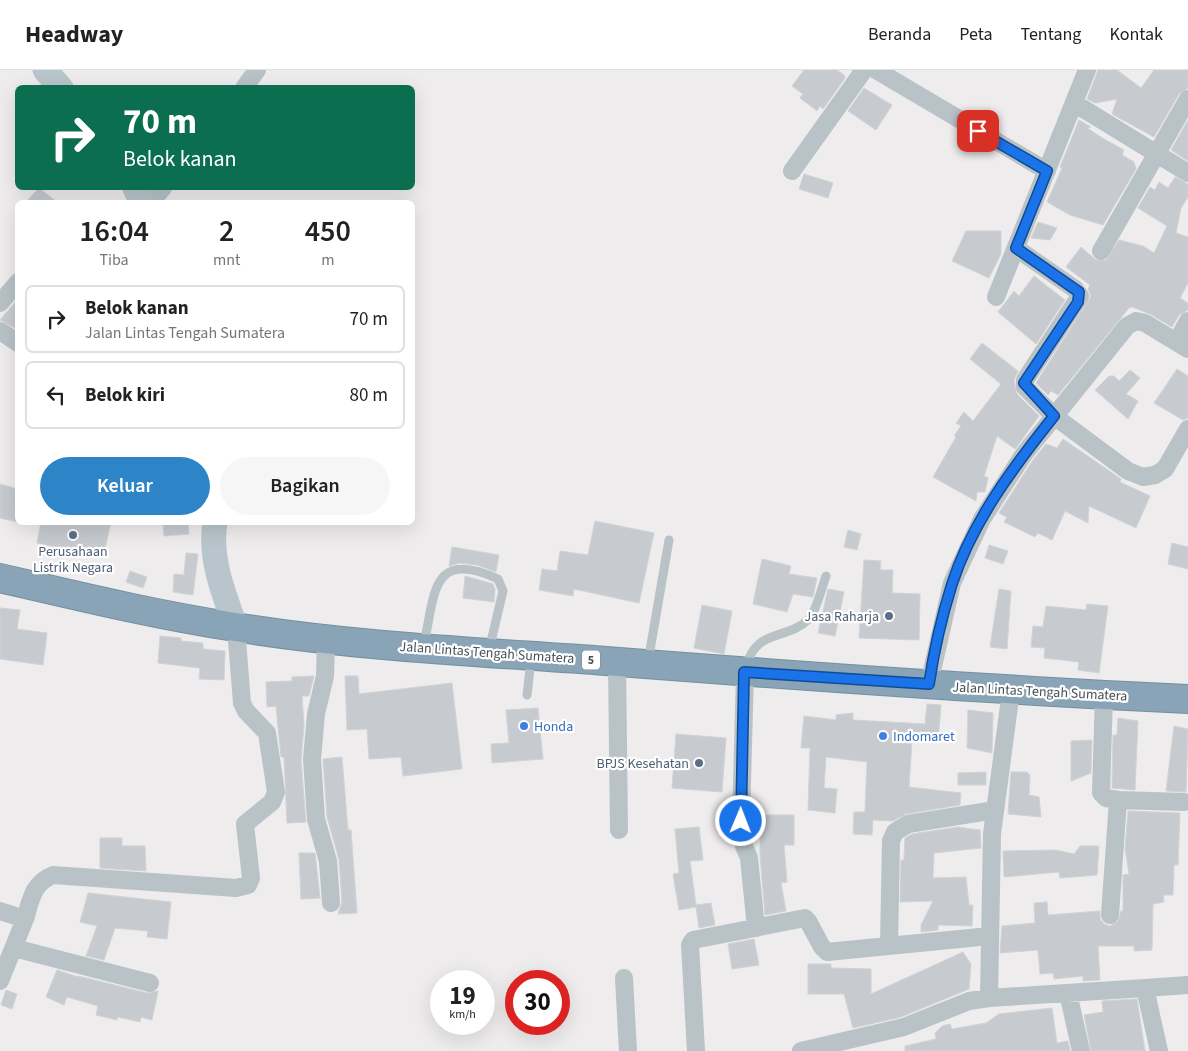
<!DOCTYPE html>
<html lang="id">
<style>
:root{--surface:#fff;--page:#f6f6f6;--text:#222;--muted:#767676;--line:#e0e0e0;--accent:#2d85c7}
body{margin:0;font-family:"Source Sans 3",sans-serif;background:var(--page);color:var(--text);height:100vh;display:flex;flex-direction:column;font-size:19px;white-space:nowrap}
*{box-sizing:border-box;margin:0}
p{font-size:16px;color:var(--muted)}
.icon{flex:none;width:28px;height:28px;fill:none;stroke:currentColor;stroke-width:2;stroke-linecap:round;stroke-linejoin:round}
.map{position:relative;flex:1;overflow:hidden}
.drawer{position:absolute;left:15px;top:130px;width:400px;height:325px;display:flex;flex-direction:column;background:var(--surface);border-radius:8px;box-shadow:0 5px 20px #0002}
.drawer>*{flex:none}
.top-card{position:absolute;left:15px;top:15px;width:400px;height:105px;border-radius:8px;box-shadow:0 5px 20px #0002;background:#0b6e4f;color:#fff;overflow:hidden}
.speed{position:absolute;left:430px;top:900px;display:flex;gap:10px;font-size:25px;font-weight:700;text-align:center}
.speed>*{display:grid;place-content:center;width:65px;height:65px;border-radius:50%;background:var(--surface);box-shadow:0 5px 20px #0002;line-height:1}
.speed small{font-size:12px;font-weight:400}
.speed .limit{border:8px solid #d22;background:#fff;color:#111}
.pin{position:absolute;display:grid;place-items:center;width:42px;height:42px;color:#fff;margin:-21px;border-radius:10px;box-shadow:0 2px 8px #0006}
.me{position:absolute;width:55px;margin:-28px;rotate:1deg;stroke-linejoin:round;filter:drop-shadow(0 0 4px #0008)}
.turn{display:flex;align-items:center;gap:18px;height:105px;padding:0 25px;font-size:22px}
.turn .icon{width:65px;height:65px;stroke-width:2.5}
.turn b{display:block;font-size:35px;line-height:42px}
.eta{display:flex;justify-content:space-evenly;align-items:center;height:85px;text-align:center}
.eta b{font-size:30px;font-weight:600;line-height:35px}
.button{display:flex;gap:10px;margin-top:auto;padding:10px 25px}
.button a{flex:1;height:58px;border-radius:30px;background:var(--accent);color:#fff;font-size:20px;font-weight:600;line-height:58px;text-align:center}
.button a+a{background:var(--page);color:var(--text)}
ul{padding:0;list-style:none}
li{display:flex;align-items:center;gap:15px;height:68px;margin:0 10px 8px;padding:0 15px;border:2px solid var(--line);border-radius:8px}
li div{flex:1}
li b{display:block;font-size:19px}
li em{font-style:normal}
header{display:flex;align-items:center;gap:30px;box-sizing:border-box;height:70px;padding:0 25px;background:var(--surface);border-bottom:1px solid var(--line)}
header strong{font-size:24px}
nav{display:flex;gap:28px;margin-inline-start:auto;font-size:18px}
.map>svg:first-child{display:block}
.building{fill:#c7cace;stroke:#d0d3d7}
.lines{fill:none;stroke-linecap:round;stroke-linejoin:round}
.highway-casing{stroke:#7490a1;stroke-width:30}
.lane{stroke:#b8c2c7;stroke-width:9}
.street{stroke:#b8c2c7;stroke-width:18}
.secondary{stroke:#b9c5cc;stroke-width:25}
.highway{stroke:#89a4b6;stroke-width:28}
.route-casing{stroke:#114b97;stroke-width:12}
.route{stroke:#1a73e8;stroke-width:9}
.service-dot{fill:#5c6f8a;stroke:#fff;stroke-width:2}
.shop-dot{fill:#3f7fe0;stroke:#fff;stroke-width:2}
.labels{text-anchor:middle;stroke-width:4.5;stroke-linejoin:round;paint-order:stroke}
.shield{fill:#fff;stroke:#7e8589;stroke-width:1}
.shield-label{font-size:12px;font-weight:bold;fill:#465157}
.service-label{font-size:14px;fill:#4e5e75;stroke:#fff;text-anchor:end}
.street-label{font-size:14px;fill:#465157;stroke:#fff}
.shop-label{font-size:14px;fill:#366cbe;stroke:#fff;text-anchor:start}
</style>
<header>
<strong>Headway</strong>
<nav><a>Beranda</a><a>Peta</a><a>Tentang</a><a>Kontak</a></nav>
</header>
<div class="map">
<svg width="1188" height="981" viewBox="0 0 1188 981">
<rect width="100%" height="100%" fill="#eeecec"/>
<path class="building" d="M804,0H837L844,5L845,8L823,39L820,36L817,41L800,28L803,24L792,16Z
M1098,0H1117L1141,18L1154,0H1188V18L1179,24L1154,67L1112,44L1117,29L1095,33L1087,29Z
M864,18L892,35L876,60L848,41Z
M1079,50L1091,57L1087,58L1104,69L1124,80L1122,85L1134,92L1136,99L1103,155L1070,145L1047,132L1062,98L1060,97Z
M1188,50V91L1171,80Z
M804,104L833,113L828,128L799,119Z
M1175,107L1188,114V127L1181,138L1176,163L1188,167V213L1180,228L1188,233V240L1179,245L1172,257L1150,244L1132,237L1129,238L1058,325L1051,321L1048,325L1036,313L1091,226L1088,219L1090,215L1066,197L1081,177L1096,190H1106L1119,170L1143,176L1154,183L1167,156L1138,138L1150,117L1155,120L1159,112L1168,118Z
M39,118L57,132H26Z
M1038,152L1057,158L1050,170L1031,168Z
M966,161H1001V184L989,208L952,191Z
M1034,206L1065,230L1036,274L998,242L1014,221L1019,226Z
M18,229V260L0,250Z
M982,273L1018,301L1014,310L1017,324L1039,346L1015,379L997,366L984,406L988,408L985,422H977L976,431L933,407L956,367L954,366L961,356L956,353L964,342L973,351L1001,314L970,289Z
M1177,299L1188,306V348L1183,350L1154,333Z
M1130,300L1140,308L1126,324L1138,331L1128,349L1095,320L1109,306H1114L1119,311Z
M1063,369L1121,409L1120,412L1150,426L1136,458L1089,436L1088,453L1065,441L1052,470L1038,463L1035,467L1004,452L1007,447L999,443L1033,390L1046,374L1057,378Z
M0,414L18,419V452L0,448Z
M595,451L654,463L639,533L574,519L573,526L539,520L542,499L557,501L560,481L588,485Z
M41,452H111L103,488L37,473Z
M163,452H188L189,464L164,466Z
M848,460L861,464L857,480L844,477Z
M1172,473L1188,477V499L1168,494Z
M989,475L1008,481L1003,494L985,488Z
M452,477L499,485L496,502L477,495L460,493L449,496Z
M186,483L198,484L193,525L173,522L174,504L184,505Z
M762,489L791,496L789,504L817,508L813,527L793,524L787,542L753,534Z
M864,490L881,491L880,500H893L892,523L920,524L919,570L859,568Z
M130,501L147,507L143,518L126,512Z
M465,506L493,514L495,519L494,532L463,528Z
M828,519L844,522L835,566L818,563Z
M999,519L1011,521L1007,579L990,577Z
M1087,534L1108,536L1099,603L1078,600L1079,592L1044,588L1045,578L1031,577L1033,556L1043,557L1046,536L1086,540Z
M702,535L732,541L724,584L694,578Z
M0,538L20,540L17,559L47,563L43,595L0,589Z
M160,566L181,568V571L203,573V579L225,581L224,610L199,609L200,598L158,593Z
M314,606L309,626H302L304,656L301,690L306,752L287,753L284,687H281L276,636L267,637L266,612L292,611V607Z
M345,606H358L359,624L452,613L462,699L403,706L401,687L369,689L367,659L347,660Z
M927,634L941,635L938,672L912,671L909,717L961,723L960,735L906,744L893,751L873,750L872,765L853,764L854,742H865L867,692L826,687L824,718L837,719L835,743L808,740L810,678H801L804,646L836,650V645L853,643V650L925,654Z
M538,638L543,689L492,693L491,674L509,673L506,640Z
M968,640L993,643L992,683L967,678Z
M1118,648L1138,651L1135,720L1112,718L1113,665H1117Z
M1174,656L1188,659L1186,722L1166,721Z
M676,664L726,668L722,722L672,718Z
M1092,670L1091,703L1071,711V671Z
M342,687L348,760H351L357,843L338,844L342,832L339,790L327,747L323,689Z
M986,702V715H958V703Z
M1011,702H1027L1030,705L1029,725L1039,727L1041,747L1008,744Z
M1128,741L1180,743L1178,795H1174L1173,825H1163L1164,832L1153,834L1152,880L1134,881V876H1098L1100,910L1083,911V906L1054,909L1053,903L1040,904L1038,880L1000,883L1002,856L1035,853L1034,833L1047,832L1048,845L1100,841V849L1104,854L1110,856L1118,851L1121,841H1123V805L1129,804L1125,779Z
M760,745H794V775H784L787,812L781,813L786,841L765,845L760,785Z
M699,757L703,790L690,791L696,835L711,833L715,855L699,858L696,837L679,840L673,804L679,803L675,759Z
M958,757L980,760L981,778L934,783L933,808L966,807L969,835H973L972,856L938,855V860L921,862V855L933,831L900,832L901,790H904L905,768L912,764Z
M100,768H122V776H145L146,801L100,798Z
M1080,776H1099L1097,805L1060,808L1059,802L1004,807L1003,781L1056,780L1074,784Z
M299,783H315L320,828L301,829Z
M88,823L171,832L167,869L147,867L148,861L115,858L104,890L86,886L97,856L80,852Z
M754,869L759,895L732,899L728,874Z
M963,882L971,894L969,919L901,947L853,958L844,924H808V894H831V898L871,899V924Z
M57,900L78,907V906L147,923L158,921L152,950L141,947L140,952L118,947L117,950L96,945L98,936L67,927L64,935L46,927Z
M6,920L17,924L12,939L1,935Z
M1137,929L1145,981H1091L1084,945L1103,942L1102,931Z
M1052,938L1057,973L1068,971L1070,981H905V976L936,969L935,963L942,956L950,954L952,959L986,953L999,944Z"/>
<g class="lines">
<defs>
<path id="highway" d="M0,508C78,526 156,545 235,557C358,577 483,582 606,591C800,606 994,620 1188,629"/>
</defs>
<use href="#highway" class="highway-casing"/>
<path class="lane" d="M424,574C435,524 431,478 498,509L503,521L489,580
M648,592L669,470
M745,599C757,556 785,572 809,549C816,542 822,517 826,506
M527,625L531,590"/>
<path class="street" d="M876,0L1047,101
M244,18L257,0
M1074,33L1188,103
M792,101L864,0
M151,132L163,118
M1016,178L1075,219L1080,226L1025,310V317L1054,346L1128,401L1143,407L1155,405L1165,399L1188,359
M1101,181L1188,29
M996,227L1087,0
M0,233L18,212
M0,261L18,273
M1177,271L1188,251
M326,570L325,606L316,644L312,689L316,749L328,791L331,833
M617,592L619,760
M745,602L741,751L744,776L749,788L756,858
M929,614L952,513L982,449L1024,384L1127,256L1136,251L1145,253L1188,279
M1104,625L1101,723L1106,728L1118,730L1110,845
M1118,730L1184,732
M0,841L25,849C31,829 33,813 53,805L236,818L248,815L251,808L245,754L272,732L276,722L267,663L246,641L242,633L236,558
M889,876L891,771L895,762L908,754L995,740
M14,878L150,913
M624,908L628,981
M0,911L25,849
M1145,918L1188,915
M1068,923L1081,981
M989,928L992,764L1011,621
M696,981L690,875L693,870L805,848L808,851L822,877L827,882L990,866
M801,981L904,957L969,931L989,928L1145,918L1159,981"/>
<path class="secondary" d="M45,0L61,18
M135,118L141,132
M215,452C209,489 224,524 236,558"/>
<use href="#highway" class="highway"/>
</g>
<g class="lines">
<defs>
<path id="route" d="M741,751L744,602L929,614C934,580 942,546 952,514C972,452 1014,396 1054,346L1024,313L1078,232L1079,222L1016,178L1047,101L978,61"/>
</defs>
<use href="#route" class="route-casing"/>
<use href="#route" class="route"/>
</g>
<g class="service-dot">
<circle cx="73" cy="465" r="5"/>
<circle cx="889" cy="546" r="5"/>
<circle cx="699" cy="693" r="5"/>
</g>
<g class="shop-dot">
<circle cx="524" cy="656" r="5"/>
<circle cx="883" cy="666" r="5"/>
</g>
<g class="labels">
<rect class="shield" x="582" y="580.5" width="18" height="19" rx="4"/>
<g class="shield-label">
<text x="591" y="594">5</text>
</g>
<g class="service-label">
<text x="73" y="486" text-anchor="middle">Perusahaan<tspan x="73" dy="16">Listrik Negara</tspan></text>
<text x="879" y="551">Jasa Raharja</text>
<text x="689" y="698">BPJS Kesehatan</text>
</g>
<g class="street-label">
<text transform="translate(487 582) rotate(4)" y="5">Jalan Lintas Tengah Sumatera</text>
<text transform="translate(1040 621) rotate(3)" y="5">Jalan Lintas Tengah Sumatera</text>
</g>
<g class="shop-label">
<text x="534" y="661">Honda</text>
<text x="893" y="671">Indomaret</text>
</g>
</g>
</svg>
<div class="speed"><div>19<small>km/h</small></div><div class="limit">30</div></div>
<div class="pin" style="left:978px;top:61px;background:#d93025"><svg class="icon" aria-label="arrive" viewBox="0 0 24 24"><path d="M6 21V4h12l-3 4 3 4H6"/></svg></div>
<svg class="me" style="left:741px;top:751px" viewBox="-20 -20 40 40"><circle r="17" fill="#1a73e8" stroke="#fff" stroke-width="3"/><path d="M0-11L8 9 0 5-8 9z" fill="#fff"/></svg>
<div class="top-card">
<div class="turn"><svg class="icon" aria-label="right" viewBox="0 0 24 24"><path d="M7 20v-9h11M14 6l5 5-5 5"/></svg><div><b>70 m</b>Belok kanan</div></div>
</div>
<section class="drawer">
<div class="eta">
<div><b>16:04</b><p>Tiba</p></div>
<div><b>2</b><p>mnt</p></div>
<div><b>450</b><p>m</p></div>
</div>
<ul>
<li><svg class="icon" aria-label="right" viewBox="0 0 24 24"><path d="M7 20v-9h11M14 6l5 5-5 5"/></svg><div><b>Belok kanan</b><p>Jalan Lintas Tengah Sumatera</p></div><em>70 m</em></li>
<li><svg class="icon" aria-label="left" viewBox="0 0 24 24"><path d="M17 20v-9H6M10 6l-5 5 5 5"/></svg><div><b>Belok kiri</b></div><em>80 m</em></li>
</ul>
<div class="button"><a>Keluar</a><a>Bagikan</a></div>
</section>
</div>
